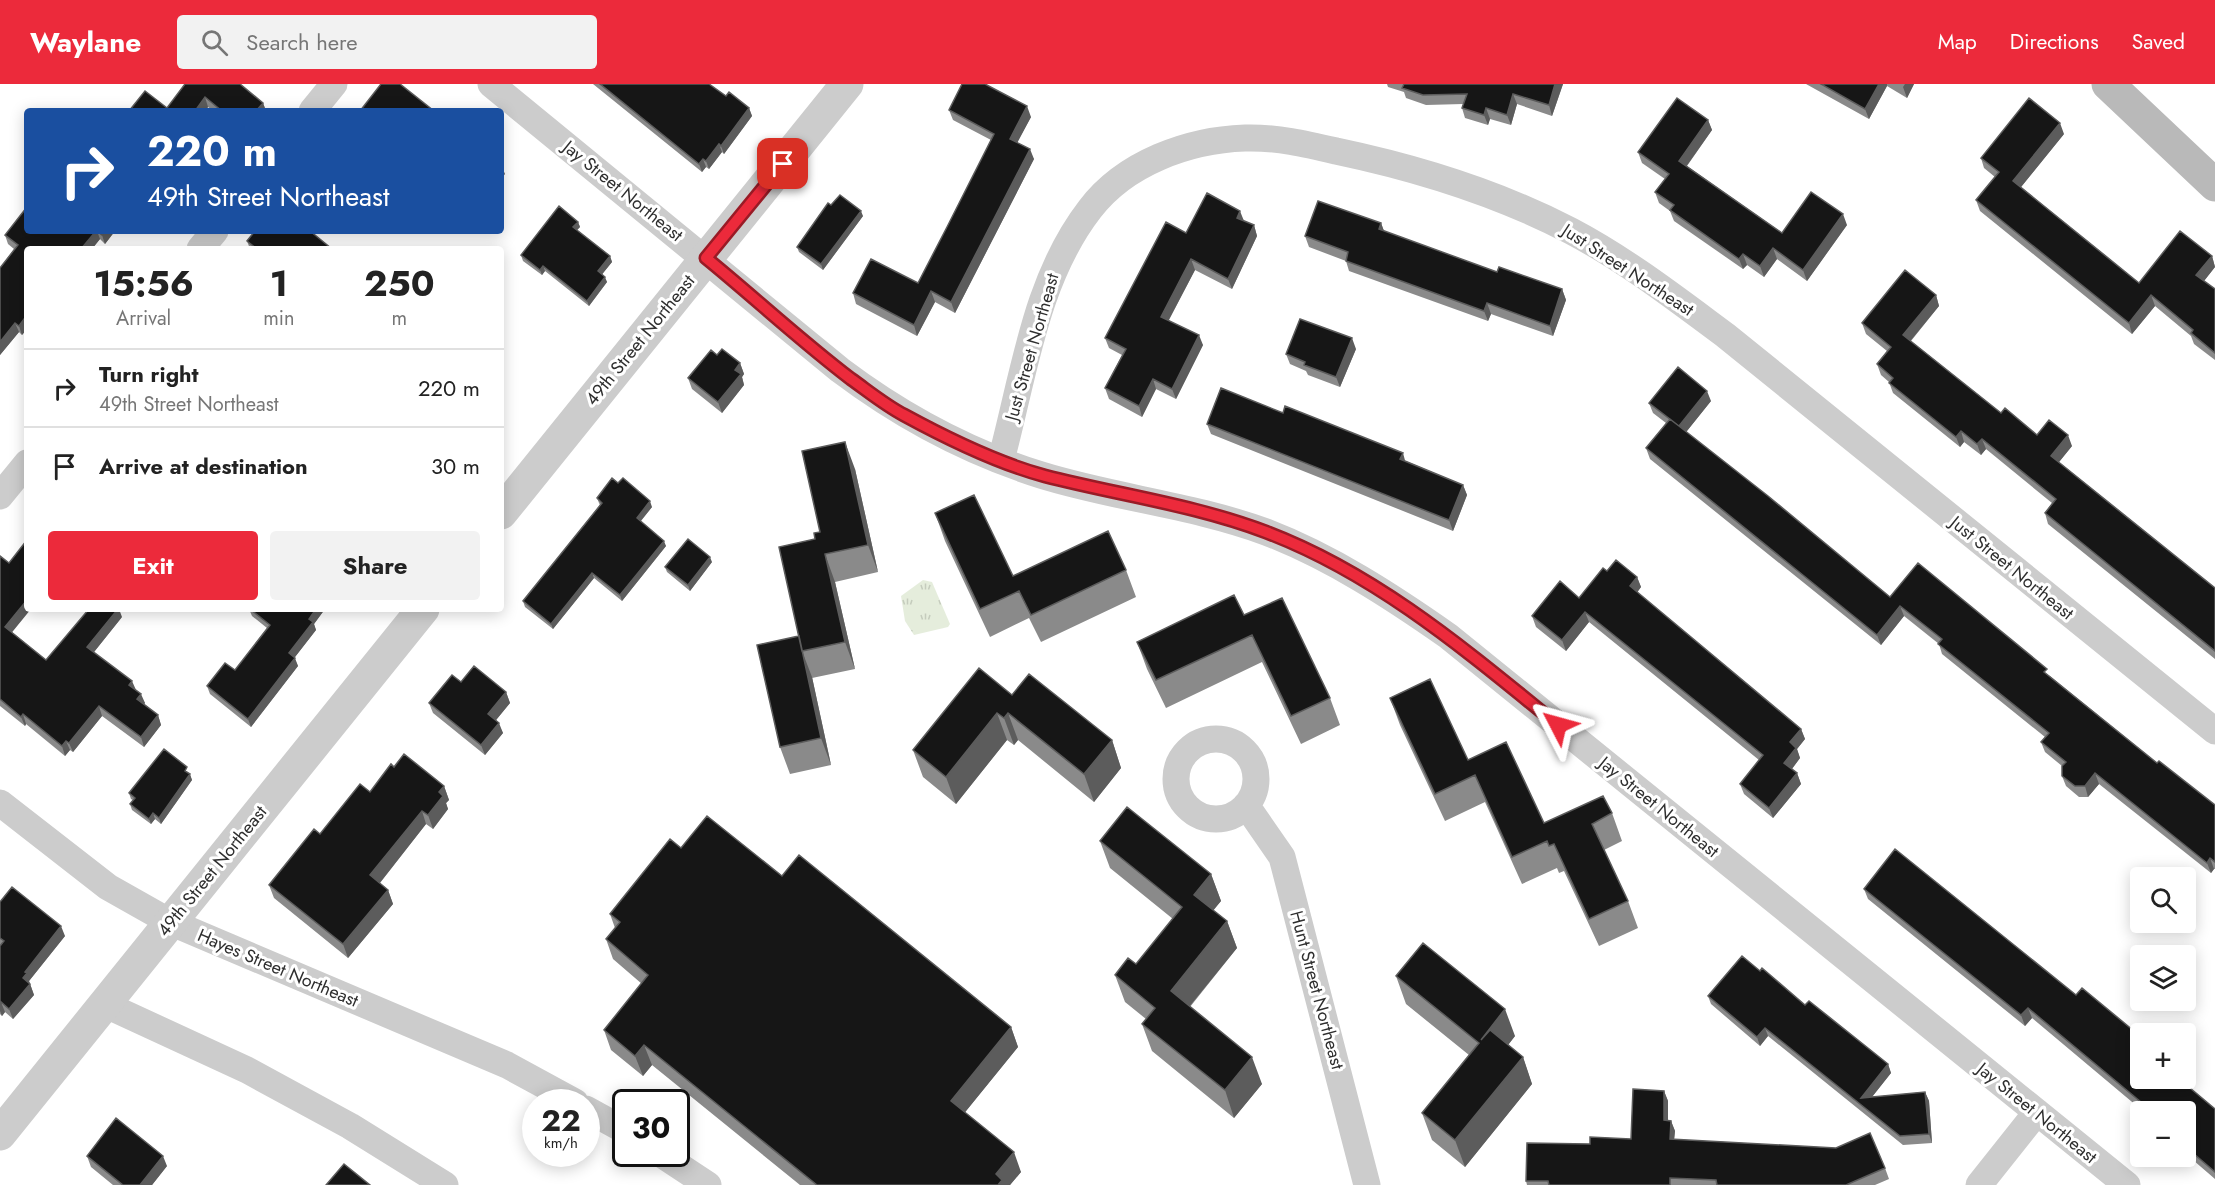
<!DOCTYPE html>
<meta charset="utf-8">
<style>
:root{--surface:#fff;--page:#f2f2f2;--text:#222;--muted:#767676;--line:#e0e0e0;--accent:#ec2a3b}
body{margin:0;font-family:Jost,sans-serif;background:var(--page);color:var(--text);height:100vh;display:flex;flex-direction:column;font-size:22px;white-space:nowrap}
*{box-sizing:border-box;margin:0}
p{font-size:20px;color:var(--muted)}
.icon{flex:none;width:33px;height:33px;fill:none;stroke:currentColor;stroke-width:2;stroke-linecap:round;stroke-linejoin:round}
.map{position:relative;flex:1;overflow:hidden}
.drawer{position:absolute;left:24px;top:162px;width:480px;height:366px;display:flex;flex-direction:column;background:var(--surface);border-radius:6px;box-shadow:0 3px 15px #0003}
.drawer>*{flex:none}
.hud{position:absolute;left:24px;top:24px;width:480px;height:126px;border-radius:6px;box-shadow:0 3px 15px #0003;background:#1a4fa0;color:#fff;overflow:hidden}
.fabs{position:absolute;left:2130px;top:783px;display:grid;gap:12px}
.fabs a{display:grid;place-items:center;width:66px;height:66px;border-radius:6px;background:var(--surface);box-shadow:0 3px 15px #0003;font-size:30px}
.speed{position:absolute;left:522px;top:1005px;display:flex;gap:12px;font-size:30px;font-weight:700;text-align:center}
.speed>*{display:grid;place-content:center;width:78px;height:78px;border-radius:50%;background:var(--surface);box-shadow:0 3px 15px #0003;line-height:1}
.speed small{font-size:15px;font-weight:400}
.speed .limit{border:3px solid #111;border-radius:9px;background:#fff;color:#111}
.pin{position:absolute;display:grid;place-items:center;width:51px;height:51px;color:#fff;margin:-26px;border-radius:12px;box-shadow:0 3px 9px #0006}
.me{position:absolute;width:66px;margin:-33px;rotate:309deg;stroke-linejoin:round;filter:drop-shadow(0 0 4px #0008)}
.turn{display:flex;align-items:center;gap:21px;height:126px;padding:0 24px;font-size:27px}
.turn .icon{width:78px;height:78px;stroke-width:2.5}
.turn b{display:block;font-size:42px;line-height:51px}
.eta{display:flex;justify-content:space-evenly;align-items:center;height:102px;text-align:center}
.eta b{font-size:36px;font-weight:700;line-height:42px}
.action{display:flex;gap:12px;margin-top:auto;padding:12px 24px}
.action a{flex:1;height:69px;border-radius:6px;background:var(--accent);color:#fff;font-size:24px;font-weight:700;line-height:69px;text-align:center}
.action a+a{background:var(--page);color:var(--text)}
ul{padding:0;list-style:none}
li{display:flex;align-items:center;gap:18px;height:78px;padding:0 24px;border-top:2px solid var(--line)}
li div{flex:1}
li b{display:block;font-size:22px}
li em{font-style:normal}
header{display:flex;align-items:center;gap:36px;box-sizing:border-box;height:84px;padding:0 30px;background:var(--accent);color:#fff}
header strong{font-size:28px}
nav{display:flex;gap:33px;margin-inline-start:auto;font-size:21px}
.search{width:420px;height:54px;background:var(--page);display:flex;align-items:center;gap:15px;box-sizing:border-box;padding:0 21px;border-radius:6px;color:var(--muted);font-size:22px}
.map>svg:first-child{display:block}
.park{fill:url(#park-tufts)}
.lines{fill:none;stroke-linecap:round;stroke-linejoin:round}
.minor{stroke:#ccc;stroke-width:27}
.tertiary{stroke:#ccc;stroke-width:33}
.secondary{stroke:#b9b9b9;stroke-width:33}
.wall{fill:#8a8a8a}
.shaded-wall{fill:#5c5c5c}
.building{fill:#161616;stroke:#5c5c5c;stroke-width:1.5}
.route-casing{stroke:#991b26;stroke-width:15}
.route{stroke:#ec2a3b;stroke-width:10}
.labels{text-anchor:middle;stroke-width:6;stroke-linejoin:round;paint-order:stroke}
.street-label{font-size:18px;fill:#2f2f2f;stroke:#fff}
</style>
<header>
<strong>Waylane</strong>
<div class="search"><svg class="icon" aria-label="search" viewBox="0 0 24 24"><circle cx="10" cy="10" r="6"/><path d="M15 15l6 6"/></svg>Search here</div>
<nav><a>Map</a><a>Directions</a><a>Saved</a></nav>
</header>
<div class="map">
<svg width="2215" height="1101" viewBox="0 0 2215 1101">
<defs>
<pattern id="park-tufts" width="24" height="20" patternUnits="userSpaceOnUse" patternTransform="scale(1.5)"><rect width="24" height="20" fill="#e5eddc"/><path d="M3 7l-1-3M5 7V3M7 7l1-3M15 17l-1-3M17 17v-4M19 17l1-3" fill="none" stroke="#c5ccbd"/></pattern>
</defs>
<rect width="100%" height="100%" fill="#fff"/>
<path class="park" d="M923,496L932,498L950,540L948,543L914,551L905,537L901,512Z"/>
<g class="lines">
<path class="minor" d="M491,0L840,286C901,332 968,368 1041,391C1115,414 1193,421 1266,448C1331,473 1391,512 1448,552L2127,1101
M312,27L334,0
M200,165L215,147
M1001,376C1024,291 1035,196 1090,125C1125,79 1188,56 1245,54C1276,53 1306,60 1336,67C1417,84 1498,109 1571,147C1626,176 1675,214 1725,251L2215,647
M0,412L27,379
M1176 695a40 40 0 1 1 80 0a40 40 0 1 1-80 0Z
M0,719L108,803L170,838L507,981L575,1018
M1246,721L1282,773L1367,1101
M104,920L247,986L350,1042L445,1101
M586,1025L626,1047
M661,1070L708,1101
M1979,1101L2037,1028"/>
<path class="tertiary" d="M501,429L847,0
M0,1050L423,525"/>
<path class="secondary" d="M2108,0L2215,101"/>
</g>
<path class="wall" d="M185,0L263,19L266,27H214L208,23L205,27H129L167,24Z
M593,0H709L726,12L749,24L752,32L724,70L722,68L709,85L706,83L702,88Z
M1387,0H1563L1552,32L1517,20L1511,41L1490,35L1488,41L1465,34L1462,24L1463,20L1426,21L1406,14L1404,8L1388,3Z
M1806,0H1914L1907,14L1887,2L1869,35Z
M949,26L1031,33L1017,58L1034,75L955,229L935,218L917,252L856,220L853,209L918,199L947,143L991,56L953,36Z
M1708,36L1712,46L1687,82L1782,149L1847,141L1807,197L1777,175L1764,193L1747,181L1743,185L1674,137L1670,127L1659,119L1655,108L1665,95L1642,79L1638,68Z
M2064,50L2021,103L2139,199L2212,172L2215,183L2204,197L2215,205V276L2194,260L2191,252L2155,222L2132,250L1980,127L1976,116L1995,93L1984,84L1981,74Z
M831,121L863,132L823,186L799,168L797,163Z
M1244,137L1254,141L1257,152L1232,205L1195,186L1169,236L1203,261L1176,315L1156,305L1142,333L1109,315L1105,304L1122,271L1109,264L1105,254L1186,149Z
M578,138L580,143L577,146L610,172L612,178L602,190L607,198L589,222L545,187L542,191L523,177L521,171Z
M1381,139L1384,147L1497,188L1562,205L1566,216L1553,252L1491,230L1488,237L1349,187L1346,177L1309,163L1305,152Z
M27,147H115L105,160L100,155L22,251L19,248L0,271V184L14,165L8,160L5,151Z
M247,157L332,165H250Z
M1936,211L1939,222L1911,257L2001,329L2037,351L2072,362L2059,378L2215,504V575L2048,440L2045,429L2052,419L1986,365L1981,371L1964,358L1960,363L1893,309L1889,298L1881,291L1877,280L1887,267L1866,250L1862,239Z
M1356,265L1340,303L1308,291L1306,287L1290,280L1286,270Z
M717,271L740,279L744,290L742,293L744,301L722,329L692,305L688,294Z
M1711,317L1686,348L1890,513L2050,592L2157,679L2215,721V785H2214L2211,789L2099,700L2088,713H2079L2066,702L2062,692V682L2045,668L2041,658L2045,653L1942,570L1939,560L1904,532L1881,561L1650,375L1646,364L1666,339L1653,329L1649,319Z
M1207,340L1406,377L1463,401L1467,411L1453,447L1211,350Z
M855,385L878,488L835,498L855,585L812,594V593L831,681L790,690L780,663L815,455L820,448Z
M597,414L652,423L641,437L666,462L622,517L594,494L553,545L525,523L523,517L600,421L599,419Z
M935,429L1013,492L1126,486L1136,513L1041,558L1029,534L990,553L945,457Z
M0,472L9,479L12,548L46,576L122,533L94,568L135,605L145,619L144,620L158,631L161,641L144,663L102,632L73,668L70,666L65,672L26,640L25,642L0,622Z
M712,478L690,507L667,488L665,483Z
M1607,487L1637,493L1641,503L1637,508L1801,645L1805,655L1797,665L1800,674L1792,685L1797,689L1801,700L1773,734L1744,710L1740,700L1759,676L1589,538L1566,567L1536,543L1532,532L1579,514Z
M249,525H325L314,540L316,546L294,574L298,582L251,643L210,610L207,602L235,586L267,544L252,532Z
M1244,531L1330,614L1340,641L1301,660L1262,578L1166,624L1147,585L1137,558Z
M461,598L506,608L510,619L496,636L503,649L485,671L433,629L429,619Z
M1012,611L1112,656L1121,684L1094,718L1018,656L1014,661L1007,656L956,720L923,693L913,666Z
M1390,614L1544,739L1612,729L1622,757L1604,766L1628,817L1638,844L1599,862L1564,787L1559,789L1557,784L1522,800L1485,718L1445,737L1400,641Z
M394,683L444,702L449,716L446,719L448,725L433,745L426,740L380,799L388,806L393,820L348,874L274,814L269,801L370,708Z
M189,689L192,696L161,740L155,735L151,740L132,726L130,720L133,716L131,715L129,709Z
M1100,757L1211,790L1221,817L1213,826L1227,837L1237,864L1190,923L1262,1000L1234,1034L1152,967L1142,940L1146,935L1125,918L1115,891L1136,880L1173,835L1110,784Z
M681,764L782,792L1011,943L1018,963L965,1028L1021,1088L1010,1101H800L652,981L643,992L611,966L604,946L642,900L613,875L606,855L615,844L610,830Z
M1864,805L2140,994L2215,1025V1095L2186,1070V1028H2144L2032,934L2025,942L1868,815Z
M0,818L65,852L29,897L34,911L13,935L5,928L2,932L0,930Z
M1760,887L1805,921L1888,980L1891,989L1872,1013L1925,1008L1929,1017L1932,1059L1903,1061L1768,952L1760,962L1711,920L1708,912Z
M1396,892L1515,952L1508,961L1523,973L1532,1000L1465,1083L1432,1056L1422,1029L1469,971L1406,920Z
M1664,1007L1668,1017V1037H1671L1675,1047L1674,1056L1885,1084L1889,1095L1875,1101H1527L1526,1097L1590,1060L1631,1055Z
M87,1072L167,1082L152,1101H113L91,1083Z"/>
<path class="shaded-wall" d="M1555,0H1563L1552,32L1549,21Z
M1879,0H1887V2L1869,35L1865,25Z
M1905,0H1914L1907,14L1903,3Z
M1513,10L1517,20L1511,41L1507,31Z
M205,13L208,23L205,27H195Z
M263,19L266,27H256Z
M1027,22L1031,33L1014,65L1010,55Z
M749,24L752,32L724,70L721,62Z
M1486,24L1490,35L1488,41L1484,31Z
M1708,36L1712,46L1683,87L1679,77Z
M2060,39L2064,50L2017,108L2013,97Z
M719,60L722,68L709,85L706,77Z
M1030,65L1034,75L955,229L951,218Z
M703,75L706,83L702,88L699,80Z
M501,81L505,90L501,95Z
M861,127L863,132L823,186L821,180Z
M1240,127L1244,137L1237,134Z
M1843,130L1847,141L1807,197L1803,186Z
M578,138L580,143L575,148L573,143Z
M1381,139L1385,150L1379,145Z
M1254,141L1257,152L1232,205L1228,195Z
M96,147H97L100,155L92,165H81Z
M105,147H115L105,160L102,151Z
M1773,164L1777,175L1764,193L1760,182Z
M1743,170L1747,181L1743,185L1739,175Z
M610,172L612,178L600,193L598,187Z
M2212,172L2215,183L2200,202L2196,191Z
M1191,175L1195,186L1165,243L1161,233Z
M543,182L545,187L542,191L540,186Z
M605,193L607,198L589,222L587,217Z
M1562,205L1566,216L1553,252L1550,242Z
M931,207L935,218L917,252L914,241Z
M1936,211L1939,222L1907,261L1903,251Z
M2151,211L2155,222L2132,250L2129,239Z
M1487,219L1491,230L1488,237L1484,227Z
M27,231V245L22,251L19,242Z
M15,239L19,248L0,271V258Z
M1199,251L1203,261L1176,315L1172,305Z
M1352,254L1356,265L1340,303L1336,293Z
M740,279L744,290L742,293L744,301L722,329L718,318L735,286Z
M1153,295L1156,305L1142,333L1139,322Z
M1707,307L1711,317L1683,352L1679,342Z
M1961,347L1964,358L1960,363L1956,353Z
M2068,351L2072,362L2055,383L2051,372Z
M1982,355L1986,365L1981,371L1977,360Z
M845,358L855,385L878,488L868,461Z
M1403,369L1406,380L1400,375Z
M1463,401L1467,411L1453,447L1449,436Z
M650,417L652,423L639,439L637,434Z
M664,457L666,462L622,517L620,511Z
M825,470L835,498L855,585L845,558Z
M710,473L712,478L690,507L688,501Z
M592,489L594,494L553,545L551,540Z
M1637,493L1641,503L1634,513L1630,502Z
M27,516V525H31L9,552L5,543Z
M1900,522L1904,532L1881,561L1877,551Z
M118,525H119L122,533L90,573L87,563Z
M316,525H325L314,540L316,546L292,577L289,569L309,535Z
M1585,528L1589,538L1566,567L1562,556Z
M802,567L812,593L831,681L821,654Z
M295,574L298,582L251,643L248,635Z
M132,597L136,606L129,601Z
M506,608L510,619L492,641L488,630Z
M141,610L145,619L141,625L137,615Z
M99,622L102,632L73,668L69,659Z
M997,629L1007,656L956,720L946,693Z
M1008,629L1018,656L1014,661L1004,634Z
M23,630L26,640L25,642L21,633Z
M158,631L161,641L144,663L141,653Z
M499,639L503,649L485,671L481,661Z
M1801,645L1805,655L1797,665L1800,674L1788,690L1784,679L1790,658Z
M1112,656L1121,684L1094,718L1084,690Z
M66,657L70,666L65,672L62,662Z
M1797,689L1801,700L1773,734L1769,724Z
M2095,689L2099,700L2088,713L2085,702Z
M190,690L192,696L161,740L159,734Z
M444,702L449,716L446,719L448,725L433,745L428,731L439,708Z
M422,727L426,740L375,805L370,791Z
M153,729L155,735L151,740L149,735Z
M2210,774L2214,785L2211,789L2207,779Z
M1211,790L1221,817L1204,838L1194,811Z
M388,806L393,820L348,874L343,860Z
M1227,837L1237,864L1180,934L1171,907Z
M61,842L65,852L29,897L34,911L13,935L9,925L25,888Z
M1,918L5,928L2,932L0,927V920Z
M2028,924L2032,934L2025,942L2021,931Z
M1505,925L1515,952L1491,983L1481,956Z
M1011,943L1018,963L958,1037L951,1017Z
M1765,944L1768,952L1760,962L1757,953Z
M644,961L652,981L643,992L635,972Z
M1252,973L1262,1000L1234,1034L1225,1006Z
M1523,973L1532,1000L1465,1083L1455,1056Z
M1888,980L1891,989L1864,1023L1861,1014Z
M1664,1007L1668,1017V1047L1664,1036Z
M1925,1008L1929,1017L1932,1059L1929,1050Z
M1671,1037L1675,1047L1673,1066L1670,1055Z
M1014,1068L1021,1088L1010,1101H998L996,1090Z
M163,1072L167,1082L152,1101H140Z"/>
<path class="building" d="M185,0H240L263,19L256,27H222L205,13L195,27H129L145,7L167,24Z
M381,0H400L434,27H360Z
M600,0H709L726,12L729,8L749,24L721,62L719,60L706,77L703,75L699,80Z
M962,0H985L1027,22L1010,55L1030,65L951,218L931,207L914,241L853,209L871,175L918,199L947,143L994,50L949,26Z
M1404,0H1555L1549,21L1513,10L1507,31L1486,24L1484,31L1462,24L1467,10L1423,11L1402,4Z
M1821,0H1879L1865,25Z
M1677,14L1708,36L1679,77L1782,149L1811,108L1843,130L1803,186L1773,164L1760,182L1743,170L1739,175L1670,126L1674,121L1655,108L1669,90L1638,68Z
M2029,14L2060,39L2013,97L2139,199L2180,147L2212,172L2196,191L2215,205V269L2191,249L2193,246L2151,211L2129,239L1976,116L1999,88L1981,74Z
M1207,109L1240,127L1237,134L1254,141L1228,195L1191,175L1161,233L1199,251L1172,305L1153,295L1139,322L1105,304L1126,265L1105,254L1166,138L1186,149Z
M840,111L861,127L821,180L797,163L828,119L831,121Z
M1318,117L1381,139L1379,145L1497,188L1499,183L1562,205L1550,242L1487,219L1484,227L1346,177L1348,168L1305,152Z
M559,122L578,138L573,143L610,172L598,187L605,193L587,217L543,182L540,186L521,171Z
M27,123V147H96L81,165H27V231L19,242L15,239L0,258V184L18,161L5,151Z
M97,147H105L102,151Z
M255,147H310L332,165H257L247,157Z
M1905,186L1936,211L1903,251L2001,329L2005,324L2037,351L2049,336L2068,351L2051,372L2215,504V567L2045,429L2056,415L1982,355L1977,360L1961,347L1956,353L1889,299L1893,294L1877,280L1891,263L1862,239Z
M1300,235L1352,254L1336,293L1304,281L1305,278L1286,270Z
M722,265L740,279L735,286L741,290L718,318L688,294L711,266L717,271Z
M1678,283L1707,307L1679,342L1649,319Z
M1221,304L1283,329L1285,322L1403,369L1400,375L1463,401L1449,436L1207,340Z
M1670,335L1768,412L1890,513L1918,479L2047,585L2044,588L2157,679L2159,677L2215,721V778L2210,774L2207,779L2095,689L2085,702H2075L2062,692V682L2066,678L2041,658L2049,649L1938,560L1942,555L1900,522L1877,551L1646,364Z
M845,358L868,461L825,470L845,558L802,567L779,463L815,455L814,449L820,448L802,367Z
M612,394L618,399L623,394L650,417L637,434L664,457L620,511L592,489L551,540L523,517L602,419L597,414Z
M974,411L1013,492L1108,447L1126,486L1031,531L1019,507L980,525L935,429Z
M688,455L710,473L688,501L665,483Z
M27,456V516L5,543L46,576L89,525H118L87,563L132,597L129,601L141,610L137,615L158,631L141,653L99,622L69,659L66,657L62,662L23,630L21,633L0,615V472L9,479Z
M1616,476L1637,493L1630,502L1801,645L1790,658L1796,664L1784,679L1797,689L1769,724L1740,700L1763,671L1585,528L1562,556L1532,532L1560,497L1579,514L1603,484L1607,487Z
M1234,511L1244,531L1282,514L1330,614L1291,632L1252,551L1156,596L1137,558Z
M250,525H316L309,535L313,538L289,569L295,574L248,635L207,602L225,579L235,586L270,541Z
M799,552L821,654L780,663L757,561Z
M474,582L506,608L488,630L499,639L481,661L429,619L452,591L461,598Z
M979,584L1012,611L1029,590L1112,656L1084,690L1008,629L1004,634L997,629L946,693L913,666Z
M1430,595L1468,676L1506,658L1544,739L1603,712L1612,729L1592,740L1628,817L1589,835L1554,760L1549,762L1547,757L1512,773L1475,691L1435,710L1390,614Z
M164,665L187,683L185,687L190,690L159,734L153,729L149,735L130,720L135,714L129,709Z
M404,670L444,702L439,708L443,712L428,731L422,727L370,791L388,806L343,860L269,801L314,745L320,750L360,700L370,708L391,680L394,683Z
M1127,723L1211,790L1194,811L1227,837L1171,907L1252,973L1225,1006L1142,940L1155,924L1115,891L1128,874L1136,880L1182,823L1100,757Z
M707,732L782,792L799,771L1011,943L951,1017L1014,1068L996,1090L1002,1096L998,1101H817L644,961L635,972L604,946L648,891L606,855L620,838L610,830L670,755L681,764Z
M1895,765L2076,911L2082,904L2140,952V994H2178L2215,1025V1088L2186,1063V1028H2153L2028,924L2021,931L1864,805Z
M12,803L61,842L25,888L27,889L23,894L30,900L9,925L1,918L0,920V862L4,857L0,854V818Z
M1423,859L1505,925L1481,956L1490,946L1523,973L1455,1056L1422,1029L1479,959L1396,892Z
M1742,872L1760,887L1762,884L1805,921L1809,917L1888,980L1861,1014L1925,1008L1929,1050L1900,1052L1765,944L1757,953L1708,912Z
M1633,1005L1664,1007V1036L1671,1037L1670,1055L1836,1064L1870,1049L1885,1084L1846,1101H1717L1716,1096L1670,1094V1101H1549L1548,1097H1526L1527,1059L1590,1060V1053L1631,1055Z
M116,1034L163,1072L140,1101H123L87,1072Z
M344,1080L370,1101H326Z"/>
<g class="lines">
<defs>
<path id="route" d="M783,80L706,174C755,214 801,257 851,295C868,307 885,321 904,331C948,355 997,379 1045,392C1119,411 1195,421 1266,448C1377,490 1468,568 1558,641"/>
</defs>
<use href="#route" class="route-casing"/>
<use href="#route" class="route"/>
</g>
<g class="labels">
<g class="street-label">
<text transform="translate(623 107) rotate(39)" y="6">Jay Street Northeast</text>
<text transform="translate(1628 186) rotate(33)" y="6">Just Street Northeast</text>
<text transform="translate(640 256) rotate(-51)" y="6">49th Street Northeast</text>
<text transform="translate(1032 263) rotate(-74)" y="6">Just Street Northeast</text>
<text transform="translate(2012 484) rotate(39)" y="6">Just Street Northeast</text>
<text transform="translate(1659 723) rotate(39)" y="6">Jay Street Northeast</text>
<text transform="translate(212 787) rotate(-51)" y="6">49th Street Northeast</text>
<text transform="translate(278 884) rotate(23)" y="6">Hayes Street Northeast</text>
<text transform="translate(1317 906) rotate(75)" y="6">Hunt Street Northeast</text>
<text transform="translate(2037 1029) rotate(39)" y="6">Jay Street Northeast</text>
</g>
</g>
</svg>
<div class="fabs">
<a><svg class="icon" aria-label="search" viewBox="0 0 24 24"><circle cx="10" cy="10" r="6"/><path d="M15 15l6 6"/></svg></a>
<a><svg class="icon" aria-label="layers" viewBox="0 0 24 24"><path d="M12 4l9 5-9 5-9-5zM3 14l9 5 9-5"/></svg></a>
<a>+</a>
<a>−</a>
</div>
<div class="speed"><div>22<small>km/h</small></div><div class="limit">30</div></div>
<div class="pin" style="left:783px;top:80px;background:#d93025"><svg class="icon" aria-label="arrive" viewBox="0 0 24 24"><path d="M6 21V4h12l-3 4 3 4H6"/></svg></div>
<svg class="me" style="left:1558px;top:641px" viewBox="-20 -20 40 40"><path d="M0-17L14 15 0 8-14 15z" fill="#ec2a3b" stroke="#fff" stroke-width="4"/></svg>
<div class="hud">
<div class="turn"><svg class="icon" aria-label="right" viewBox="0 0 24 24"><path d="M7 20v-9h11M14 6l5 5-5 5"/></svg><div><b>220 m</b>49th Street Northeast</div></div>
</div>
<section class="drawer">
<div class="eta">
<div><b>15:56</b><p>Arrival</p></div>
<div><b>1</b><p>min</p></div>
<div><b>250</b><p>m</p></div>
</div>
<ul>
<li><svg class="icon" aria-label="right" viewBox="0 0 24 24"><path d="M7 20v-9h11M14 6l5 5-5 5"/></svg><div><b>Turn right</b><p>49th Street Northeast</p></div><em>220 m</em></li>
<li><svg class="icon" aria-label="arrive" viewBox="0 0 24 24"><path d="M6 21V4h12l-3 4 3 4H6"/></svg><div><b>Arrive at destination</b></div><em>30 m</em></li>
</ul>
<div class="action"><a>Exit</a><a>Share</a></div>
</section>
</div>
